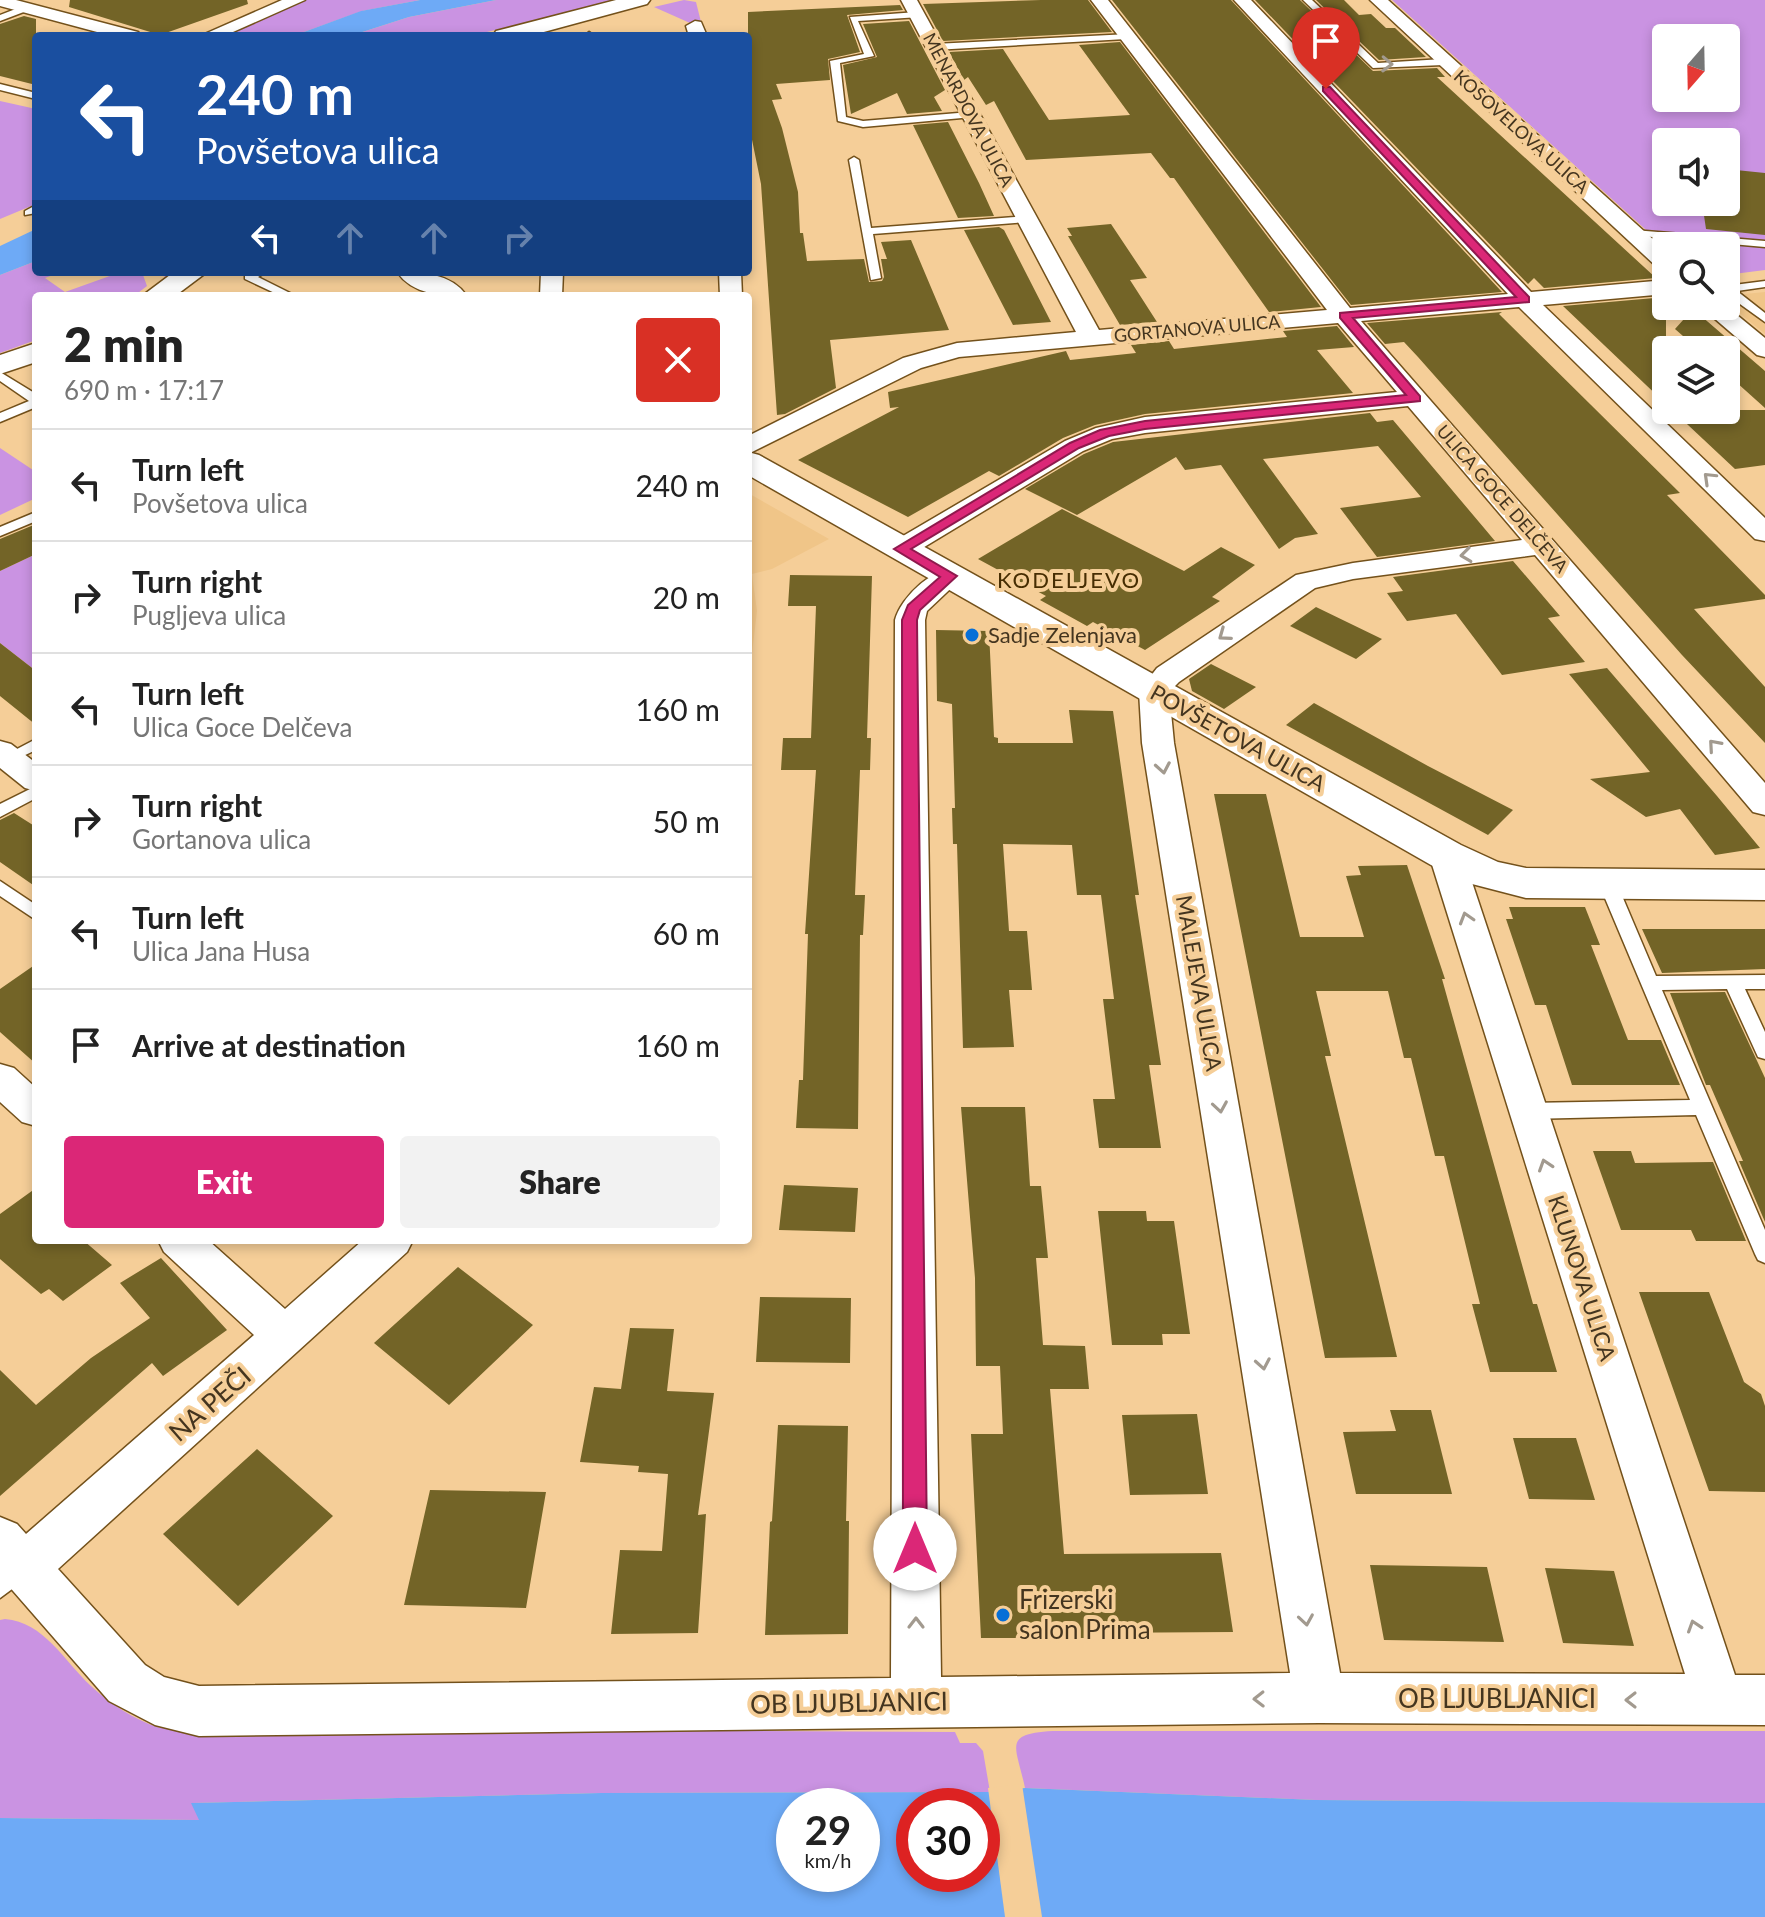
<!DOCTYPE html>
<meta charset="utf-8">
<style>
:root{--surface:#fff;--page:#f2f2f2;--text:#222;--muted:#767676;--line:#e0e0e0;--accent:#db2777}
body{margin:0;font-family:Lato,sans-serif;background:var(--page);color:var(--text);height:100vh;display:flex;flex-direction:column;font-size:30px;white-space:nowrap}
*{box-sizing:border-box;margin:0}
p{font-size:26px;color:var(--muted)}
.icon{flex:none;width:44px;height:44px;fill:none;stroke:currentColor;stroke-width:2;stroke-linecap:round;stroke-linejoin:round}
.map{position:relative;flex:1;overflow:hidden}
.drawer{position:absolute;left:32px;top:292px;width:720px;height:952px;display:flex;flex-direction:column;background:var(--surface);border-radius:8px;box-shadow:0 4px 12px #0003}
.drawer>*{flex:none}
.banner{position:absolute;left:32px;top:32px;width:720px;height:244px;border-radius:8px;box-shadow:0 4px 12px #0003;background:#1a4fa0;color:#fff;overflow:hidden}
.needle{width:52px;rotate:200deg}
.buttons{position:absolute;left:1652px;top:24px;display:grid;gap:16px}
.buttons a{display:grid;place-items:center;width:88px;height:88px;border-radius:8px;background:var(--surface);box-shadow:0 4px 12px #0003;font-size:40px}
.speed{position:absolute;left:776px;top:1788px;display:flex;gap:16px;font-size:40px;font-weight:700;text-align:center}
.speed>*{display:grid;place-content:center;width:104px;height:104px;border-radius:50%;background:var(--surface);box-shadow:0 4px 12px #0003;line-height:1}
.speed small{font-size:20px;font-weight:400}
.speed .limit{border:12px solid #d22;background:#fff;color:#111}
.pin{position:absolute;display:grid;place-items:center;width:68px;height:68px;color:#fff;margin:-82px -34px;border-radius:50% 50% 50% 0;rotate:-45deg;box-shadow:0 0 8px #0007}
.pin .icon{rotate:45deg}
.me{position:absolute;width:88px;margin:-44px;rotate:0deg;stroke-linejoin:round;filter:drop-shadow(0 0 6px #0008)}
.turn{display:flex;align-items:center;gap:28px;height:168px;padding:0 32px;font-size:36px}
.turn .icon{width:104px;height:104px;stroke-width:2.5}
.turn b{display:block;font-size:56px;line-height:68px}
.lanes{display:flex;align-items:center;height:76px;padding:0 32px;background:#0003;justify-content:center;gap:40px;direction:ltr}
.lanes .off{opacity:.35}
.round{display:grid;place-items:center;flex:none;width:84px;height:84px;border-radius:8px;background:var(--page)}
.overview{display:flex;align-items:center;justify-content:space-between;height:136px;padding:0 32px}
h1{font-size:48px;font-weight:800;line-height:60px}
.button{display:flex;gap:16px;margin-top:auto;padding:16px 32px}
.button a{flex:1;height:92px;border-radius:8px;background:var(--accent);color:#fff;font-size:32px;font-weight:800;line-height:92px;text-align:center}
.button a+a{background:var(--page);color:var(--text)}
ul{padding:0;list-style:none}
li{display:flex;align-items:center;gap:24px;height:112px;padding:0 32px;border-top:2px solid var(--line)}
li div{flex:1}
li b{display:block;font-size:30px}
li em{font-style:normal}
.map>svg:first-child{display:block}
.built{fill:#f0c588}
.green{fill:#ca93e2;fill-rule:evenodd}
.water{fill:#6eaaf6;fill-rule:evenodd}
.pier{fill:#f5ce98}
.building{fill:#736427}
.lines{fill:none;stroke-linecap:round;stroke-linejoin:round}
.service-casing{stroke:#73511b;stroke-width:3}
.minor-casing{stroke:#73511b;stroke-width:3}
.tertiary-casing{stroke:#73511b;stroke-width:3}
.secondary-casing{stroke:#73511b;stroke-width:3}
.service{fill:#fff;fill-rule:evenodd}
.minor{fill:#fff;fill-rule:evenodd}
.tertiary{fill:#fff;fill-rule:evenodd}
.secondary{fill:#fff;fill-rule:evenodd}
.oneway{stroke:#a29a8f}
.route{fill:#db2777;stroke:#8e194d;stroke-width:2}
.poi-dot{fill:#066fd7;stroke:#f5ce98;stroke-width:3}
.labels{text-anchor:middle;stroke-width:8;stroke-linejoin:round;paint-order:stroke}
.far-street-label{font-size:18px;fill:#44351f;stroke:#f5ce98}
.far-quarter-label{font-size:22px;letter-spacing:2px;fill:#462d02;stroke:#f5ce98}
.poi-label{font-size:22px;fill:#44351f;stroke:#f5ce98;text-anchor:start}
.street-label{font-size:22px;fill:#44351f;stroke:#f5ce98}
.near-street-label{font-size:26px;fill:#44351f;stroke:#f5ce98}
.near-poi-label{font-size:26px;fill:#44351f;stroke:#f5ce98;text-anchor:start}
</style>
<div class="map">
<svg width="1765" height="1917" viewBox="0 0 1765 1917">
<rect width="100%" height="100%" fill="#f5ce98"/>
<path class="built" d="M1765,292V334L1726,302L1747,300L1745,294Z
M748,493L829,539L772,569L752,574L757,611L749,679Z"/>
<path class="green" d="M306,0H420L362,11L293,36H218Z
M496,0H614L471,36H350L409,17Z
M684,0L696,2L701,22L690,23L654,7Z
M1392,0H1765V270L1726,275V246L1666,248ZM1666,38H1726V98H1666ZM1666,142H1726V202H1666Z
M0,101L36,109V204L0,219Z
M36,261V272H61L45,278L65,292L121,272H176L166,278L160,272L143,275L147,286L134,296H36V340L0,353V275Z
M0,448L36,472V498L0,515Z
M36,554V671L0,643V571Z
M5,1619C44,1622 64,1661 91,1686C112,1705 133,1719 160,1728L955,1732L960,1743H976L983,1751L990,1792L601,1793L192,1803L200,1820L0,1818V1620Z
M1053,1731H1765V1803L1316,1800L1025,1788C1016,1745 1002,1734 1053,1731Z"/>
<path class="water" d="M420,0H496L409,17L350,36H293L361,11Z
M36,229V261L0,275V246Z
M1025,1788L1316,1800L1765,1803V1917H0V1818L199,1820L191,1803L601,1793L990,1792ZM794,1806H862V1874H794ZM914,1806H982V1874H914Z"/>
<path class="pier" d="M1022,1784L1042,1917H1005L988,1788Z"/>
<path class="building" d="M70,0H247L248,4L160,35L69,7Z
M1041,0H1088L1112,32L943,41L923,4Z
M1112,0H1231L1502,292L1351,305Z
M1255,0H1300L1373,71L1437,68L1445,77H1437L1656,278L1544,288L1534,278L1528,284Z
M1316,0H1344L1359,15L1371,14L1386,28H1395L1426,57L1379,60Z
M900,5L903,10L847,15L860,52L828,59L830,80L776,84L782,99L772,100L782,128L798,192L800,233H803L807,261L864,259L869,282L882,281L884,277L881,259H887L881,242L911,240L949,330L830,340L836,388L785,414L777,415L761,184L748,120V12Z
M24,16L36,19V85L0,76V24Z
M909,21L945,90L934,97L942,111L907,114L897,93L851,114L843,65L877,57L863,24Z
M1120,42L1321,307L1269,312L1174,178H1170L1151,153L1026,160L994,101L986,105L968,77L964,80L949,52L1003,49L1049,120L1130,115L1079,45Z
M948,122L979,183L994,216L958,218L913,125Z
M1726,169L1765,173V235L1706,229L1702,202H1726Z
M1111,224L1147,278L1130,280L1157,322L1120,325L1068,236H1072L1067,228Z
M999,227L1004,230L1051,322L1013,325L964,230Z
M1666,297V404L1563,306Z
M1693,309L1765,371V408L1726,373V350H1699L1675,329Z
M1502,312L1499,314L1680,493L1667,495L1765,595V599L1694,609L1765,687V743L1682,655L1418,357L1404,342L1385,344L1367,323Z
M1337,326L1354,347L1317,350L1353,393L1145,414L1095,425L1063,438L999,476L989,471L908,517L798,460L899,407L890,408L888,392L1066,351L1070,360L1136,353L1131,345L1169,341L1174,349L1287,337L1283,331Z
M1672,410H1765V465L1735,469Z
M1370,413L1377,422L1393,420L1495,541L1377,557L1340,508L1421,497L1378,446L1263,459L1318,534L1295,538L1279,549L1221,465L1185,470L1176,457L1077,515L1025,489L1084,454L1113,442Z
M1062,509L1184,571L1221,547L1255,565L1212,597L1220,601L1145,650L1093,622L1087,626L1040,600L1046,596L978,559Z
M36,524V554L0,571V539Z
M1513,561L1560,616L1548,618L1585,662L1502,675L1456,614L1407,621L1387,593L1403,591L1393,577Z
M790,575L872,576L867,738H871L870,770H860L855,895H865L863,935H860L858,1129L796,1128L799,1080H803L808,934H805L816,770H781L783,738H811L816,606H788Z
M1316,607L1382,639L1356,659L1290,626Z
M936,630L989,631L994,737L998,738V743H1073L1069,710L1113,711L1139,895H1135L1161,1065H1149L1161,1148H1099L1093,1099H1115L1103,999H1114L1101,895H1077L1072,845L1003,844L1009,931H1027L1032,990H1009L1014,1047L963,1048L957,844H953L952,808H955L952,704L937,701Z
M0,643L36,671V725L0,696Z
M1211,664L1256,687L1224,709L1192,691L1189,679Z
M1607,668L1717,796L1760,848L1715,855L1680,809L1646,817L1590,779L1650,772L1569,674Z
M1314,703L1428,766L1513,810L1488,835L1286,725Z
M1214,794H1266L1300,937H1364L1346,876L1361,875L1358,866L1407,865L1445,979H1442L1533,1304H1537L1557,1372H1490L1472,1304H1480L1444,1156H1435L1411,1058H1404L1388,991H1316L1331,1056H1325L1397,1357L1325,1358Z
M14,813L36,827V887L0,862V820Z
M1509,907H1585L1600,945H1591L1628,1040H1661L1680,1085H1572L1546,1005H1535L1506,919H1513Z
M1642,929H1765V969L1662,973Z
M36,964V1064L0,1032V989Z
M1725,992L1765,1078V1222L1739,1161H1743L1710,1085H1706L1670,993Z
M961,1107H1025L1030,1186H1041L1048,1258H1036L1043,1345L1085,1346L1089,1389H1050L1064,1554L1221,1553L1233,1632L1084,1633L1085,1638H981L971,1434H1003L1000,1366H976L975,1278Z
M1593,1151H1631L1635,1163L1713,1162L1746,1241H1696L1691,1230H1621Z
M784,1185L858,1188L855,1232L779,1230Z
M36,1188V1240H83L112,1265L63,1301L49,1289L41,1294L0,1259V1214Z
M1098,1211H1146L1147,1221H1174L1190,1334H1162L1163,1345H1112Z
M161,1258L227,1330L163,1376L152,1363L0,1496V1370L36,1405L91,1358L150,1318L120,1283Z
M458,1267L533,1325L449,1405L374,1343Z
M1639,1292H1709L1744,1382L1761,1394L1765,1406V1492L1709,1491Z
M760,1297L851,1298L850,1363L756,1362Z
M630,1328L674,1329L667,1391L714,1393L698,1515L706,1514L698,1633L611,1634L620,1550L662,1551L668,1474L638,1472L639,1466L580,1462L594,1387L621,1389Z
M1390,1410H1431L1452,1494H1356L1343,1432L1396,1431Z
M1197,1414L1208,1494L1130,1495L1122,1415Z
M778,1425L848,1426L846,1521H849L848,1634L765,1635L770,1522L772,1521Z
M1513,1438H1576L1595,1500L1529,1499Z
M257,1449L333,1516L238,1606L163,1534Z
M430,1490L546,1492L526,1608L404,1605Z
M1370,1565L1487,1567L1504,1642L1384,1640Z
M1545,1568L1614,1571L1634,1646L1563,1643Z"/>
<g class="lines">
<defs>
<path id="service" d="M1303,0H1312L1378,63L1443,59L1448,62L1443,65L1373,68Z
M26,5L29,10L0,21V15Z
M917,12L920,17L858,21L874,56L840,63L846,117L863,121L970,112L973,113V117L863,127L838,121L830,61L864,54L850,17Z
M589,32L594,36H585Z
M1129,34L1126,39L934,50L930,47L934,44Z
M0,84L36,93V99L0,90Z
M854,157L859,160L871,228L1027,216L1032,219L1027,222L873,234L881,278L871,280L849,160Z
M36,205V213L25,215V211Z
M1634,230L1765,241V247L1630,235L1629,233Z
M251,272H266L258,277L296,296H281L245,279V275Z
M1765,281V287L1737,291L1765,313V322L1726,294V286Z
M0,372L36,394V407L0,422V413L29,401L0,381Z
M36,512V521L0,536V527Z
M36,739V750L8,763L0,758Z
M36,786V798L0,817V804Z
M1608,878L1617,884L1656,976L1765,975V989H1745L1765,1032V1059L1758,1057L1727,989L1662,990L1765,1230V1263L1758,1260L1755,1254L1696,1115L1528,1119L1521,1116L1518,1111L1521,1106L1528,1103L1690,1100L1599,884Z
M0,881L36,905V920L0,896Z
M23,1555L31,1559L35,1567L31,1575L0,1598V1571Z"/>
<path id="minor" d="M0,0H16L138,32L141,36H112L0,6Z
M282,0H305L224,36H200Z
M901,0H917L1099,330L1327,310L1091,0H1108L1350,308L1508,294L1234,0H1251L1531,292L1666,280V294L1543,305L1765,518V541L1755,539L1519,307L1361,321L1765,783V815L1753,812L1535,555L1353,579L1315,588L1179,682L1169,692L1174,743L1340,1673L1685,1674L1429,855L1434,847L1446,843L1458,847L1463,855L1735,1675H1765V1725L1319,1723L199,1736L155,1725L109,1701L0,1576V1517L17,1524L26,1534L254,1335L164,1252L158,1240H208L285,1309L363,1240H413L407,1252L58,1569L145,1665L164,1677L199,1686L891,1678L895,620C901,597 935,564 960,570L964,576L927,611L925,620L941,1677L1290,1673L1142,743L1139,691L1157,668L1296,575L1353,563L1522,540L1408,406L1145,433L1112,439L1083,451L911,555L901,557L891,555L887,549L891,543L1065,441L1096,428L1145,417L1397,392L1338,323L959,357L921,368L748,454V436L903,358L957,343L1076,332Z
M1370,0H1388L1666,251V270L1658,268Z
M695,21L701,22L707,36H689L686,26Z
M541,272H563L562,296H540Z
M719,272H741L742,296H720Z
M1700,306H1726L1765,338V357L1757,355Z
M0,741L11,744L36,763V791L25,788L0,768Z
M0,1064L14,1068L36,1088V1126L22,1122L0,1102Z"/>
<path id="tertiary" d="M397,272C422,272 451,273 467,296C442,296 413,295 397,272Z
M748,452L759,455L1461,845L1498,862L1526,868L1765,870V900L1526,898L1472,884L1431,865L748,475Z"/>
<path id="secondary" d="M616,0H650L647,4L529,36H493L496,31Z
M174,272H207L175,296H142Z
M36,343V362L0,374V355Z"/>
</defs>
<use href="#service" class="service-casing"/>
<use href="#minor" class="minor-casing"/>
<use href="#tertiary" class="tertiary-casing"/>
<use href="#secondary" class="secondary-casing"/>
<use href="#service" class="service"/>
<use href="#minor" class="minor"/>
<use href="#tertiary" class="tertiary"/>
<use href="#secondary" class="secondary"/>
</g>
<defs><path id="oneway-chevron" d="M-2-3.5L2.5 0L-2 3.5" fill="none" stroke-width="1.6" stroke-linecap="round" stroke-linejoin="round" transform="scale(2)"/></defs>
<g class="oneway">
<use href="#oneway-chevron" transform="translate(1387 64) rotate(2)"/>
<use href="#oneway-chevron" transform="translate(1709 478) rotate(-136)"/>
<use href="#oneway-chevron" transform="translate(1466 555) rotate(173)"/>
<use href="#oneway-chevron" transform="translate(1224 635) rotate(144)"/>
<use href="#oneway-chevron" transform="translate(1714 745) rotate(-131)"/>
<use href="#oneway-chevron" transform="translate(1163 768) rotate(80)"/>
<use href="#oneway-chevron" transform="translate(1466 918) rotate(-107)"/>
<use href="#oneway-chevron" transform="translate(1220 1107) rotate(81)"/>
<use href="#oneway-chevron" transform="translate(1545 1165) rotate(-108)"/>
<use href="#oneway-chevron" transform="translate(1263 1364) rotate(80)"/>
<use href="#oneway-chevron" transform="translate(1306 1620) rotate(81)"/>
<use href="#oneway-chevron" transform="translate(916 1623) rotate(-90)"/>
<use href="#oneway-chevron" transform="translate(1694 1626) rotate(-108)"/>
<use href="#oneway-chevron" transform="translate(1259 1699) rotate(179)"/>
<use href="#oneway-chevron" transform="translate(1631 1700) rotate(-180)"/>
</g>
<path class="route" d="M1323,87H1330L1529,297V302L1353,318L1420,396V401L1145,429L1109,436L1079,448L911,549L957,576L920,610L917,620L927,1549L924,1558L915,1561L907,1558L903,1549L902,620L908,605L940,577L894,549L1070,443L1100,430L1145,421L1406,395L1340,318V313L1516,297L1323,91Z"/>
<g class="poi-dot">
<circle cx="972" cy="635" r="8"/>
<circle cx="1003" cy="1615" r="8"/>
</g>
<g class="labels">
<g class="far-street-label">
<text transform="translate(968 110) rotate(62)" y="6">MENARDOVA ULICA</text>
<text transform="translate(1521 132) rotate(42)" y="6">KOSOVELOVA ULICA</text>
<text transform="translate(1197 329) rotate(-5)" y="6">GORTANOVA ULICA</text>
<text transform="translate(1502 499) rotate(49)" y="6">ULICA GOCE DELČEVA</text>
</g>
<g class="far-quarter-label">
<text x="1069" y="588">KODELJEVO</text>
</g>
<g class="poi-label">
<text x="988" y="643">Sadje Zelenjava</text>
</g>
<g class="street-label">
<text transform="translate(1238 738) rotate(29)" y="8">POVŠETOVA ULICA</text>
<text transform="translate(1199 983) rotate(80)" y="8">MALEJEVA ULICA</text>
<text transform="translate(1582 1278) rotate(72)" y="8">KLUNOVA ULICA</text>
</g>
<g class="near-street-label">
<text transform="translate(210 1404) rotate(-41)" y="9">NA PEČI</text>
<text x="1497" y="1708">OB LJUBLJANICI</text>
<text transform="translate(849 1703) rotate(-1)" y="9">OB LJUBLJANICI</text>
</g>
<g class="near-poi-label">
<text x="1019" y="1609">Frizerski<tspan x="1019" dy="30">salon Prima</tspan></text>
</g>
</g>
</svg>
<div class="buttons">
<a><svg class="needle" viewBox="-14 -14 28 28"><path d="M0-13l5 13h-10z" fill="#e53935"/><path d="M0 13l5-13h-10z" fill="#767676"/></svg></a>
<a><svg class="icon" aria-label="sound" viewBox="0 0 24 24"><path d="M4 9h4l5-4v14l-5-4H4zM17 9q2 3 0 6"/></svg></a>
<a><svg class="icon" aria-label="search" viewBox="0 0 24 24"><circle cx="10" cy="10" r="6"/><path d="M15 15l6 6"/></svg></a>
<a><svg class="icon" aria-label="layers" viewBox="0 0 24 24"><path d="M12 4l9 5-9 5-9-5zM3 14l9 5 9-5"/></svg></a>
</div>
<div class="speed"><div>29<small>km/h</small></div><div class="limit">30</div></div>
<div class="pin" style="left:1326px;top:89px;background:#d93025"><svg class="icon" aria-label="arrive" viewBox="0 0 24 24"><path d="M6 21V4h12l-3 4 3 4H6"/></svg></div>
<svg class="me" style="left:915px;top:1549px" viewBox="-20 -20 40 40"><circle r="19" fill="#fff"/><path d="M0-13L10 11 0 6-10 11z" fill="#db2777"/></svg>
<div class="banner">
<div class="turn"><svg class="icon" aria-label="left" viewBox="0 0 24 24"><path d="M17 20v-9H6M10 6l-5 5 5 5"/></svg><div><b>240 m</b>Povšetova ulica</div></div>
<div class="lanes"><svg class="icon" aria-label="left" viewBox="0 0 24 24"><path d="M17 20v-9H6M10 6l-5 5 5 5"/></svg><svg class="icon off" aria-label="ahead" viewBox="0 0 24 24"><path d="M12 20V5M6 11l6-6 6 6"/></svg><svg class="icon off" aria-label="ahead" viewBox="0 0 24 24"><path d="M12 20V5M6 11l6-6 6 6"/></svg><svg class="icon off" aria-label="right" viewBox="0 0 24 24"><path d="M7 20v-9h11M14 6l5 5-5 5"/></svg></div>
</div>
<section class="drawer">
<div class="overview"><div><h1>2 min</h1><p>690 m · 17:17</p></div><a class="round" style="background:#d93025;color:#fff"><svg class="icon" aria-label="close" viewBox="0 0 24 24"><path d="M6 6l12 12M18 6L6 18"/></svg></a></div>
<ul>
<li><svg class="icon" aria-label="left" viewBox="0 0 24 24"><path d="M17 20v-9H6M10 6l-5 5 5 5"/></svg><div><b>Turn left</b><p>Povšetova ulica</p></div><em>240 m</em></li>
<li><svg class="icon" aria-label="right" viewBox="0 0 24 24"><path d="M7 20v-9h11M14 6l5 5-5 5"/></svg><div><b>Turn right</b><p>Pugljeva ulica</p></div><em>20 m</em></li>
<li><svg class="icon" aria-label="left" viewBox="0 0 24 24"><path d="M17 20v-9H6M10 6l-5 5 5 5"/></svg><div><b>Turn left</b><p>Ulica Goce Delčeva</p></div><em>160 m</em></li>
<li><svg class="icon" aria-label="right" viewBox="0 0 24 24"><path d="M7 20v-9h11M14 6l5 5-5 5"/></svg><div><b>Turn right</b><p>Gortanova ulica</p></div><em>50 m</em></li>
<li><svg class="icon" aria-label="left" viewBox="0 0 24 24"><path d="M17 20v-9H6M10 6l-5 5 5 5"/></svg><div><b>Turn left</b><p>Ulica Jana Husa</p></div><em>60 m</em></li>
<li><svg class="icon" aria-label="arrive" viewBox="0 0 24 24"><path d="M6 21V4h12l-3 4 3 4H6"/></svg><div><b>Arrive at destination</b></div><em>160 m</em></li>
</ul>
<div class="button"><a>Exit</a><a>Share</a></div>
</section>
</div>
